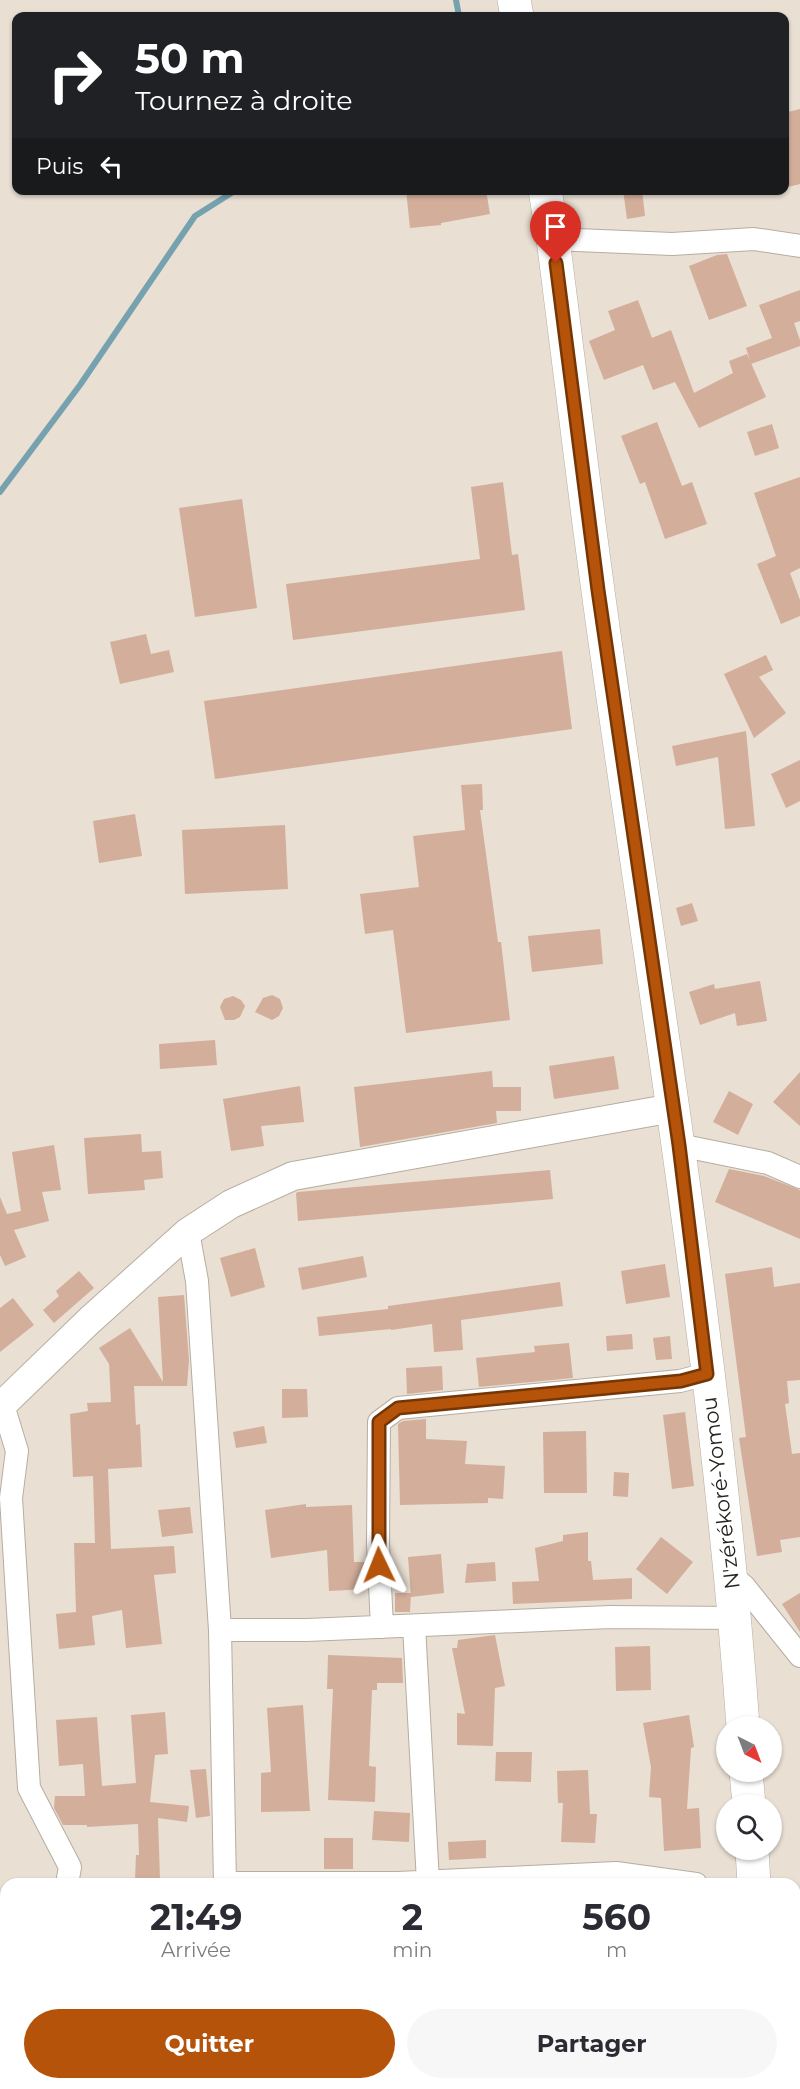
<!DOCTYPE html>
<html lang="fr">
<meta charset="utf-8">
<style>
:root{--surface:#fff;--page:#f7f7f7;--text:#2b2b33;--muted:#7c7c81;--accent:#b45309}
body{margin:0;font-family:Montserrat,sans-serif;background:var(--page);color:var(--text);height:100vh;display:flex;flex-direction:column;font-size:22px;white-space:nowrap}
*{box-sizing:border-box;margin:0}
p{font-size:20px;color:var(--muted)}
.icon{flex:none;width:33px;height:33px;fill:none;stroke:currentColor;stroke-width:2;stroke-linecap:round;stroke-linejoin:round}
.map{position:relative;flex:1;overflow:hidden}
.sheet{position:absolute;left:0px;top:1878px;width:801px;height:212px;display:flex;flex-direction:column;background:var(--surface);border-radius:18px 18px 0 0;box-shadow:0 2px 4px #0004}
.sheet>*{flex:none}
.hud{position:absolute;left:12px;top:12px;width:777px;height:183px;border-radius:12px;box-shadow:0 2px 4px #0004;background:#202124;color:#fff;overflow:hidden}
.needle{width:39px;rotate:138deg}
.controls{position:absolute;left:716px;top:1716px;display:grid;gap:12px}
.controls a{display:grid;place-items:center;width:66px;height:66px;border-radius:50%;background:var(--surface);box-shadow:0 2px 4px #0004;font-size:30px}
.pin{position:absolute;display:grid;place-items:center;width:51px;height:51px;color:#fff;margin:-62px -26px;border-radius:50% 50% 50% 0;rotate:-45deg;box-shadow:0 0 6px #0007}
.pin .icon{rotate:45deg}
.me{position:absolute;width:66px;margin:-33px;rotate:358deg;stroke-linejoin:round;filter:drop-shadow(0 0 4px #0008)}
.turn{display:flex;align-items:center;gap:21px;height:126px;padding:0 24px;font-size:27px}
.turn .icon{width:78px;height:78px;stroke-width:2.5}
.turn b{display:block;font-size:42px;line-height:51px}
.then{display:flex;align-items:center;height:57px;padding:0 24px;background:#0003;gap:12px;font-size:22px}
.eta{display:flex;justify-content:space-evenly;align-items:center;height:102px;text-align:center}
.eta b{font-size:36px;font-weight:700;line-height:42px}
.button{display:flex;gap:12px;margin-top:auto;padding:12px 24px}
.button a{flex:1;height:69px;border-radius:36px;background:var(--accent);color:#fff;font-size:24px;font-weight:700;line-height:69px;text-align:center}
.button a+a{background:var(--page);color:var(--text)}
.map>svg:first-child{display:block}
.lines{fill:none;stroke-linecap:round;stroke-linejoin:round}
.stream{stroke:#76a2af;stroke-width:6}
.building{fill:#d3ae9b}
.minor-casing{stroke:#b6ada1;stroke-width:24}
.tertiary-casing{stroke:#b6ada1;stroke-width:30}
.trunk-casing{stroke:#b6ada1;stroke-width:34}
.minor{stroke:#fff;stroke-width:22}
.tertiary{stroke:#fff;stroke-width:28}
.trunk{stroke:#fff;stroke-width:33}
.route-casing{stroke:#753606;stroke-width:15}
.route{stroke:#b45309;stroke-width:10}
.labels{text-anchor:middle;stroke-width:6;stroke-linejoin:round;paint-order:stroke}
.street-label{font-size:21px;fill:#26231e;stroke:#fff}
</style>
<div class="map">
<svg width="800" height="2089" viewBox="0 0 800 2089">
<rect width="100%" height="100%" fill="#e9dfd3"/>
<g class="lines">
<path class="stream" d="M456,0L459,16
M0,492L80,385L195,216L233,192L251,190"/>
</g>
<path class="building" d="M800,109V184L784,188V113Z
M406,190H486L490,214L441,223V225L410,228Z
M623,190H642L645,216L627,219Z
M727,254L747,306L709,320L689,266L717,255Z
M800,290V321L794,323L800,340V346L751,364L746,348L772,338L759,305Z
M638,300L652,338L671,330L694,393L733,373L729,361L747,354L766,397L699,428L675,382L653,390L643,365L604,380L589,341L615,330L608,311Z
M657,422L682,486L692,482L707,524L665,539L645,482L640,484L621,436Z
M772,424L779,448L755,456L747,432Z
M800,477V568L790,573L800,600V616L781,624L757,564L776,556L754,493Z
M503,482L512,555L518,554L525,610L293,640L286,584L480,559L471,487Z
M242,499L257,608L195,617L179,508Z
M146,634L151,654L169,650L174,672L120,684L110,642Z
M562,651L572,729L215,779L204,701Z
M766,655L773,670L759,677L786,713L754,738L724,674Z
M746,731L755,826L725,829L718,757L676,766L672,746Z
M800,760V801L786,808L771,774Z
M482,784L483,810H480L498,942H501L510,1020L406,1033L393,930L365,934L360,894L419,887L413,836L465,830L461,785Z
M135,814L142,856L99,863L93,821Z
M285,825L288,889L185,894L182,830Z
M692,903L698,921L681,926L676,908Z
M600,929L603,964L532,972L528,936Z
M760,981L767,1021L737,1026L735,1013L700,1025L689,992L714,984L715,989Z
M272,995L280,999L283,1008L279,1016L272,1020L255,1012L263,998Z
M233,996L241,1000L245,1006L240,1017L234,1020H225L220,1007L224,999Z
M215,1040L217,1065L160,1069L159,1044Z
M614,1056L619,1089L554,1099L549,1066Z
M492,1071L493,1087H521V1111H496L497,1123L360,1147L354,1087Z
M800,1072V1126L773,1102Z
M300,1086L304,1122L261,1126L264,1146L231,1151L223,1099Z
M729,1091L753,1104L738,1135L713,1122Z
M141,1134L142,1152L161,1151L163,1178L144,1180L145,1190L88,1194L84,1138Z
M54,1145L61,1190L42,1192L49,1221L14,1230L26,1257L5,1266L0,1255V1197L7,1214L21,1211L12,1152Z
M729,1169L764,1176L800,1190V1239L715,1202Z
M550,1170L553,1199L298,1221L296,1193L298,1192Z
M255,1248L265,1287L231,1297L220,1258Z
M363,1256L367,1277L302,1290L298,1268Z
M665,1264L670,1297L626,1304L621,1271Z
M772,1267L774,1287L800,1283V1380L787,1381L789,1403L785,1404L792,1454L800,1453V1537L780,1540L782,1552L757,1556L739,1438L746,1437L725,1274Z
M79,1271L94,1288L54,1323L43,1310L59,1296L56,1291Z
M560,1282L563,1306L461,1320L463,1350L434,1352L432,1324L391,1330V1329L319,1336L317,1317L388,1309V1306Z
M184,1295L189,1360L187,1386H134L136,1425L140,1424L142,1467L108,1469L111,1549L174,1546L176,1573L154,1575L162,1644L126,1648L122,1610L92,1616L95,1645L59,1649L56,1614L76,1612L74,1543H95L93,1476L73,1477L70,1414L88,1411L87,1403L111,1402L109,1364L99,1348L130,1328L163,1382L158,1297Z
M13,1298L34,1325L0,1352V1308Z
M632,1334L633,1349L607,1351L606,1336Z
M670,1336L672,1359L656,1360L653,1338Z
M569,1343L573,1378L479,1387L476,1358L535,1352L534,1346Z
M442,1366L443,1390L407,1394L406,1368Z
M282,1389H307L308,1417L282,1418Z
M685,1412L694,1486L672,1489L663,1415Z
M426,1419V1439L467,1441L465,1464L505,1466L503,1499L488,1498V1503L400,1505L398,1424L403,1421Z
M264,1426L267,1443L236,1448L233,1432Z
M586,1431L587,1493H544L543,1432Z
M614,1472L629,1473L628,1497L613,1496Z
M306,1504V1507L352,1505L354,1562H365L367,1589L329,1591L327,1550L271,1558L265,1510Z
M190,1507L193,1533L162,1537L158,1510Z
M588,1532V1561H591L593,1580L632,1578V1599L513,1604L512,1582L539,1581L535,1548L563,1541V1535Z
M661,1537L693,1562L667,1594L636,1569Z
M441,1554L444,1593L411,1597L408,1557Z
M495,1562L496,1581L465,1583L467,1564Z
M395,1593H411L410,1612H395Z
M800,1593V1632L782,1604Z
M495,1635L505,1686L495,1688L493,1746L457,1745V1713L465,1714L452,1648H457L458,1640Z
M650,1646L651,1690L616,1691L615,1647Z
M328,1655L402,1658L403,1683H377V1690H372L369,1766L376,1767L375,1802L328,1800L333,1689H327Z
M303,1705L310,1811L261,1812V1773L271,1772L267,1708Z
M165,1712L168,1754L155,1755L150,1802L189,1806L187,1822L158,1818L160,1880H135L136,1855H139L138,1824L87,1827V1825H63L54,1808L55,1796H85L83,1764L59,1766L56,1720L97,1717L102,1786L136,1783L131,1715Z
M689,1715L694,1747L691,1748L687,1809L699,1808L701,1848L664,1851L661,1798L649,1797L651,1767L643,1723Z
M496,1752H532L531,1782L495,1781Z
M206,1769L210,1816L196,1818L190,1770Z
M588,1770L590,1814H597L595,1843L561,1842L563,1803H558L557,1771Z
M374,1811L410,1813L409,1842L372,1840Z
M324,1838H353V1869H324Z
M486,1840V1858L449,1860L448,1842Z"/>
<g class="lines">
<defs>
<path id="minor" d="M553,239L672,244L754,239L800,246
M679,1145L768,1163L800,1177
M188,1232L197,1281L220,1630L225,1884
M3,1405L17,1451L11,1498L29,1788L70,1867L67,1884
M730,1574L744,1586L800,1656
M414,1626L428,1882
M382,1627L378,1544L379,1422L398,1408L680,1381L707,1374
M220,1630H307L610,1617L735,1618
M225,1883H398L616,1873L696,1884
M37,2084L38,2089
M230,2084V2089
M397,2089L538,2084"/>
<path id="tertiary" d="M0,1407L90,1320L188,1232L231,1204L293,1176L673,1108"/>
<path id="trunk" d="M514,0L517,16
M545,190L553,239C568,357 582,474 598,591C650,969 716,1346 743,1726
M746,1772L749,1804
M752,1850L754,1884
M764,2084V2089"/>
</defs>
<use href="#minor" class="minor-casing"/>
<use href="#tertiary" class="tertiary-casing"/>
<use href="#trunk" class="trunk-casing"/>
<use href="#minor" class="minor"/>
<use href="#tertiary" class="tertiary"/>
<use href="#trunk" class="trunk"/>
</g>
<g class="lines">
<defs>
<path id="route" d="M379,1565V1422L398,1408L681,1381L707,1374L679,1145L598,590L556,263"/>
</defs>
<use href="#route" class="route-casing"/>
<use href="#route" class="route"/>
</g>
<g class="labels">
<g class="street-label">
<text transform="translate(721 1493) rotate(-97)" y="7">N'zérékoré-Yomou</text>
</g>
</g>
</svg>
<div class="controls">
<a><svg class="needle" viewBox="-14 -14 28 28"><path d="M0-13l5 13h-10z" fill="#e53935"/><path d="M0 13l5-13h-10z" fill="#7c7c81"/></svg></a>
<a><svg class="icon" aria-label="search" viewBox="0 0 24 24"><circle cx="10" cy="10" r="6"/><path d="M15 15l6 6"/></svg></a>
</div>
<div class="pin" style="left:556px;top:263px;background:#d93025"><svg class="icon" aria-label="arrive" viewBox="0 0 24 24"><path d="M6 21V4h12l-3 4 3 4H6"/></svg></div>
<svg class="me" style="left:379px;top:1565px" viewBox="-20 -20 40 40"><path d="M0-17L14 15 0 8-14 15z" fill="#b45309" stroke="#fff" stroke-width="4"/></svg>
<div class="hud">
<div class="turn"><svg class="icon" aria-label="right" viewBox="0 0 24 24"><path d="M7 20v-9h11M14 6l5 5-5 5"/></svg><div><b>50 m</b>Tournez à droite</div></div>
<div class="then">Puis<svg class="icon" aria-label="left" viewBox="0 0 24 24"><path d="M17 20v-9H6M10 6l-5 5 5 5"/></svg></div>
</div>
<section class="sheet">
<div class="eta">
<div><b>21:49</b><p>Arrivée</p></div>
<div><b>2</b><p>min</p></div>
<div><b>560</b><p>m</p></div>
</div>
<div class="button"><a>Quitter</a><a>Partager</a></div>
</section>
</div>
